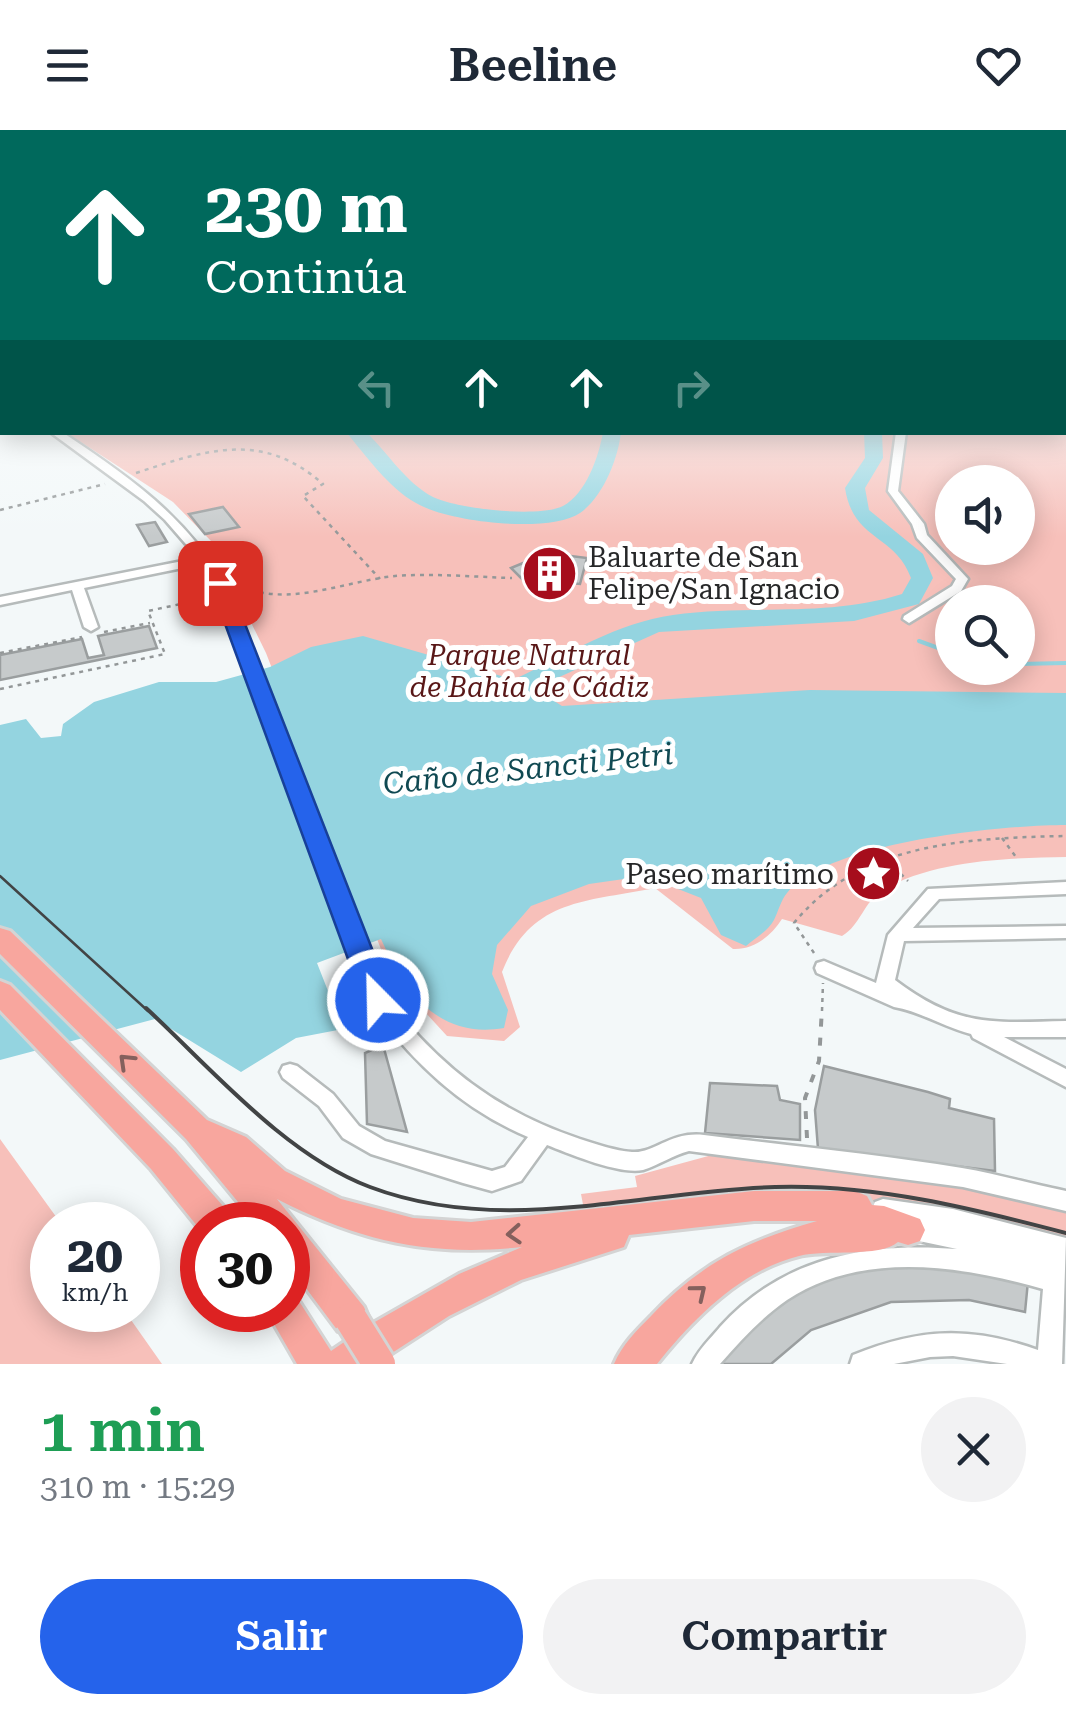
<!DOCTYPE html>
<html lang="es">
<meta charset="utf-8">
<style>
:root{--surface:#fff;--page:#f2f2f3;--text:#1f2937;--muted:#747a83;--accent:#2563eb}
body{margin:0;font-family:"Roboto Serif",serif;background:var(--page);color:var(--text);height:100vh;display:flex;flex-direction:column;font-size:38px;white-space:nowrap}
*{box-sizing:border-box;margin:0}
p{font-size:32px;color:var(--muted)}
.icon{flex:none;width:55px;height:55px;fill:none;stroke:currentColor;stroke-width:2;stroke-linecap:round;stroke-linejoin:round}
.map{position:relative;height:1234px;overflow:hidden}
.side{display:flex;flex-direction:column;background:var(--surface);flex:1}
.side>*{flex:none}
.top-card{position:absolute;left:0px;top:0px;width:1068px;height:305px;box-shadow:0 5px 25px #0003;background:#00695c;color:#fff;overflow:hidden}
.fabs{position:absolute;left:935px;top:335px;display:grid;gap:20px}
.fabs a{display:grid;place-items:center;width:100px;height:100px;border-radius:50%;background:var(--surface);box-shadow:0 5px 25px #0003;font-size:50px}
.speed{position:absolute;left:30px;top:1072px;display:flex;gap:20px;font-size:50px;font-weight:700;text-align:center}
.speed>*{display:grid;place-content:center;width:130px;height:130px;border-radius:50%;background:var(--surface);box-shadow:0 5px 25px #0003;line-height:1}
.speed small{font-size:25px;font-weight:400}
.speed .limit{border:15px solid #d22;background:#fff;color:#111}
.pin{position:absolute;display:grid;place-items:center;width:85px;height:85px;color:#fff;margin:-42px;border-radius:20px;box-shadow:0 5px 15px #0006}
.me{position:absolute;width:110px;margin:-55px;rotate:337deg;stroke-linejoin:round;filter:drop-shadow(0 0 8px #0008)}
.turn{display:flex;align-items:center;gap:35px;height:210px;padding:0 40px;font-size:45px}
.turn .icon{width:130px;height:130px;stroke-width:2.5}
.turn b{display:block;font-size:70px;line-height:85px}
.lanes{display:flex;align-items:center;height:95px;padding:0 40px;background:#0003;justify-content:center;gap:50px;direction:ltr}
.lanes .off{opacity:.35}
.round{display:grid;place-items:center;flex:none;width:105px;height:105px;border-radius:52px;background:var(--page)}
.summary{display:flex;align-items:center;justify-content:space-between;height:170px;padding:0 40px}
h1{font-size:60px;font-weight:600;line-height:75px;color:#1e9e55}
.button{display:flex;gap:20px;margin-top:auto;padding:20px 40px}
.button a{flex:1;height:115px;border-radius:60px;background:var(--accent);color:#fff;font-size:40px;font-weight:600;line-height:115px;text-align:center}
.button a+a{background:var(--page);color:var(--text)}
header{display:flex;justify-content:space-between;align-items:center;height:130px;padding:0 40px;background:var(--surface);font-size:45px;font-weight:600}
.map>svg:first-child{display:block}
.green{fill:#f7c0ba;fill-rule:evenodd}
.water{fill:#94d4e0}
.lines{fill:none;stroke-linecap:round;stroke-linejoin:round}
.stream{stroke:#94d4e0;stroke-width:4}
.river{fill:#94d4e0;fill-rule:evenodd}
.building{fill:#c6cacb;stroke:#9a9e9f;stroke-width:2.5}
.minor-casing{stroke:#b6bbbb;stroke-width:5}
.highway-casing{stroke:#d4d4d4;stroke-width:6}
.path-far1{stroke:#939798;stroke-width:2.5;stroke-dasharray:4 5;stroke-linecap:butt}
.path{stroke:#939798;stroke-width:4;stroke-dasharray:8 11;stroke-linecap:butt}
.minor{fill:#fff;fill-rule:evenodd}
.highway{fill:#f8a69e;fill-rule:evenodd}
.tram-far1{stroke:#424445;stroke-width:2.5}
.tram{stroke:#424445;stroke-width:4}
.highway-bridge-casing{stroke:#d4d4d4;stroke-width:38;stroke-linecap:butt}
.highway-bridge{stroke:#f8a69e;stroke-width:32}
.oneway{stroke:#84605d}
.route{fill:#2563eb;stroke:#184099;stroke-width:2.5}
.labels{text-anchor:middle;stroke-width:10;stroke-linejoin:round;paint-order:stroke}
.poi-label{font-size:28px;fill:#262728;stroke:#fff;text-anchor:start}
.park-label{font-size:28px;font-style:italic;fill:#591717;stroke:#fff}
.water-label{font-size:30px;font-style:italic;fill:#104952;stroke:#fff}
</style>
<header><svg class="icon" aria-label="menu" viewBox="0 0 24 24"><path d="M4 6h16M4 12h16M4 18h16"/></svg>Beeline<svg class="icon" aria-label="heart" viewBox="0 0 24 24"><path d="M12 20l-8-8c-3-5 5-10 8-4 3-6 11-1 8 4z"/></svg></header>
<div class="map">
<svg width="1066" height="1234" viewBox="0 0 1066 1234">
<rect width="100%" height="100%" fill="#f3f8f9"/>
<path class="green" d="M1066,234V727C1008,728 934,730 883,760C863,772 861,795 842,806L782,789C771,806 754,820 733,819L655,758C587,772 531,768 502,842L520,897L504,911L447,906L391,845L266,523L211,411L173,372L67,303L1065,302ZM952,352H1018V418H952ZM952,472H1018V538H952Z
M0,1009L62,1095H52V1180H124L162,1234H0Z
M712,1025L1000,1062L1066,1079V1109L968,1084L823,1066L585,1085L581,1064L637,1057L635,1046Z"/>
<path class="water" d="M363,506L526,553L562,576L810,560L1066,563V695C1003,695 828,712 787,763C781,770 778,782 774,790C768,801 755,808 746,816L721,805L701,768L645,746L589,754L531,776L497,815L492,844L508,880L504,898C438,909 406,863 381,809L317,833L343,899L296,908L241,942L155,889L0,930V595L26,589L41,608L61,606L63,594L94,572L159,552H216L270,537L311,517Z"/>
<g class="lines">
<path class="stream" d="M919,511L952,523
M1018,534L1066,533"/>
<path class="river" d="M346,302H366C388,323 406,353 433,367C458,379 539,388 563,376C586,364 599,326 603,302H621C618,329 603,367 580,383C549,404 447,392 416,373C389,358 366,326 346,302Z
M864,302H882L883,328L865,358L869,380L923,424L933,448L919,474L854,491L659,502L535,558H517L513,553L517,548C568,524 617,493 673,485C750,474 827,488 902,464L911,448C895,404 853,411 845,358L865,328Z"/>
</g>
<path class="building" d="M223,377L239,397L205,404L189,384Z
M155,392L167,412L149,416L137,395Z
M547,423L587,428L580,454L522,449L511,438Z
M149,496L157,518L0,550V525L82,509L88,528L104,525L98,506Z
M383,915L407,1002L367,994L365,923Z
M824,936L928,962L950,969L949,978L994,989L995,1041L818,1019L815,980Z
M710,953L777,956L780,970L800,974V1010L705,1003Z
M923,1133L1028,1151L1025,1182L969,1170L891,1172L811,1200L771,1234H716L742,1205L787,1167L827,1148L874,1136Z"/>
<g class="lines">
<defs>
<path id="minor" d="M2,234V241L0,242V235Z
M0,263L2,264V271L0,270Z
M50,302H62C131,348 184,385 227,456L386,867C438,936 498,982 580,1009C596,1014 615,1021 632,1022C654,1024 670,1001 704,1005C790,1016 876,1024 962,1038C997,1044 1031,1054 1066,1061V1081L963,1057L689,1021C673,1025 659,1035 643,1040C620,1045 570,1024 547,1015L521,1051L492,1061L463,1053L371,1024L343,1008L319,976L283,948L280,942L283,936L290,934L297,936L333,964L359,996L385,1011L492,1041L505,1037L528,1007C462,979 413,933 371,875L215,456L202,434L84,458L98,497L91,501L84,497L72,460L0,475V467L198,428L165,390L144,371Z
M896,302H906L898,361L924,394L927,405L968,449L961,461L909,493L903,489L904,486L952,456L956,449L917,408L912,394L888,361Z
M1066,752V764L939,769L913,798L1066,796V808L904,811L895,850C957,897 991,893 1066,891V907H1004L1066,939V957L973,908L971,904C944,897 919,881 894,877L817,843L815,838L817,833L824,831L876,853L888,805L928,759Z
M883,1069L953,1079L1066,1108L1062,1234H1007L953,1226L930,1227L894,1234H850L853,1225C919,1198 971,1196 1038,1220L1043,1159C962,1136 862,1120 787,1170C761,1188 741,1210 720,1234H692C698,1220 710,1209 720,1197C783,1127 867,1112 957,1119L900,1107L897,1100L903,1092L875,1086L872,1079L875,1072Z"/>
<path id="highway" d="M0,798L10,801L207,990L246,1007L285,1041L341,1069L413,1088L471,1092L754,1061H855L867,1066L872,1075L884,1076L920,1089L925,1100L920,1111L908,1115L898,1112C879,1128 826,1119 799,1126C741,1140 693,1189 657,1234H614C622,1215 637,1200 652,1185C702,1132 750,1110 817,1091H754L629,1105L624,1117L521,1150L449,1186L375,1234H297L266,1180H288V1164L297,1168L331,1221L353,1206L338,1201L288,1134V1095H257L186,1009L0,824ZM277,1069C359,1111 430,1127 522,1117L459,1144L366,1197L369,1189L364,1177Z
M0,851L10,855L173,1019L230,1084L235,1095H202V1102L151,1039L0,880Z"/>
</defs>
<use href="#minor" class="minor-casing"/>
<use href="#highway" class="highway-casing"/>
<path class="path-far1" d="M136,343C206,320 262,300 323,354L303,366L380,449
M0,380L105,354
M235,452C280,481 344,451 395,446C433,443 474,447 512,448
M104,502L150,493
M0,523L82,507
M0,559L165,524L148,481L209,468
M1002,708L1016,727
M888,731L908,751
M814,823L794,793C860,712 969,708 1066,706
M822,881L823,853"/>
<path class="path" d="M807,1008L805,968L819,931L822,878"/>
<use href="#minor" class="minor"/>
<use href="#highway" class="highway"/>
<path class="tram-far1" d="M0,746L148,881"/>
<path class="tram" d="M146,878C212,939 285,1025 370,1057C503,1107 639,1061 775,1057C874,1054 971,1078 1066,1103"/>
<defs>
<path id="highway-bridge" d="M351,1189L379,1234"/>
</defs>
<use href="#highway-bridge" class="highway-bridge-casing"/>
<use href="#highway-bridge" class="highway-bridge"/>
</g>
<defs><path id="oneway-chevron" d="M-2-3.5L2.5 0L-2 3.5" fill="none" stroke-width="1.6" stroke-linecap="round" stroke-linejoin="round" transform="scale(2.5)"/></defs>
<g class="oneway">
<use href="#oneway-chevron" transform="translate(126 931) rotate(-136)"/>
<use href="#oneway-chevron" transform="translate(514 1104) rotate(176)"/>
<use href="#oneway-chevron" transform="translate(699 1162) rotate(-39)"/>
</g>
<linearGradient id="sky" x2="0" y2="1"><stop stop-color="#86c1e5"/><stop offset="0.57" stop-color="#fafcfc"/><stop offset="1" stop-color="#fafcfc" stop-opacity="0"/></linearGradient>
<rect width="1066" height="407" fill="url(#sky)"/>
<path class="route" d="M220,447L229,453L392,870L388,878H367L363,870L210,453Z"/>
<defs>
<symbol id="building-disc" viewBox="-11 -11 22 22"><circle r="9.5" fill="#a60d1c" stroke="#fff"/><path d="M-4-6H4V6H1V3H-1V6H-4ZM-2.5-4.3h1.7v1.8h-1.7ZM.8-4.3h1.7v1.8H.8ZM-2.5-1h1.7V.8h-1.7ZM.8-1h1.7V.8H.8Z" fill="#fff"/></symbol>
<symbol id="sight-disc" viewBox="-11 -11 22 22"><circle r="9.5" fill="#a60d1c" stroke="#fff"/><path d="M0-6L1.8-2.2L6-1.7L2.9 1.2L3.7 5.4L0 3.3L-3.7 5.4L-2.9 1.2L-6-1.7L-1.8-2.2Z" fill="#fff"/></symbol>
</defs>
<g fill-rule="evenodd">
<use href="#building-disc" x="518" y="412" width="63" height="63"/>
<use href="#sight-disc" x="842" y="712" width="63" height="63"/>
</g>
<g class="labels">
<g class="poi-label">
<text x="588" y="437">Baluarte de San<tspan x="588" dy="32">Felipe/San Ignacio</tspan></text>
<text x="834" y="754" text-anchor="end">Paseo marítimo</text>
</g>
<g class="park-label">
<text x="529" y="535">Parque Natural<tspan x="529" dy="32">de Bahía de Cádiz</tspan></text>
</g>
<g class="water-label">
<text transform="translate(528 639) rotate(-6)" y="10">Caño de Sancti Petri</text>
</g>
</g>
</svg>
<div class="fabs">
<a><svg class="icon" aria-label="sound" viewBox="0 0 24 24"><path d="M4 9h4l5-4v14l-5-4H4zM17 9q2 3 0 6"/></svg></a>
<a><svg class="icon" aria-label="search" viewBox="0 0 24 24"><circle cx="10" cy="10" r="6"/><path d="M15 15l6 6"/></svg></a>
</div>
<div class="speed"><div>20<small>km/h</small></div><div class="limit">30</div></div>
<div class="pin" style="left:220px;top:453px;background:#d93025"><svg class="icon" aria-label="arrive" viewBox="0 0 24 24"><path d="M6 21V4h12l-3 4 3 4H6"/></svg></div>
<svg class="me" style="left:378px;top:870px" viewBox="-20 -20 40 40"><circle r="17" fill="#2563eb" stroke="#fff" stroke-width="3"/><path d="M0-11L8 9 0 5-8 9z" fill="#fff"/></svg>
<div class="top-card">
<div class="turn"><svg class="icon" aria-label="ahead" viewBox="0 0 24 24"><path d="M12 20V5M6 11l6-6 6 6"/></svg><div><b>230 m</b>Continúa</div></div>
<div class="lanes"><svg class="icon off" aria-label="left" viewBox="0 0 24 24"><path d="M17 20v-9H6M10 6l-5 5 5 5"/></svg><svg class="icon" aria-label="ahead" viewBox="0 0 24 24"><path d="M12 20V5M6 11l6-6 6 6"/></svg><svg class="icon" aria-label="ahead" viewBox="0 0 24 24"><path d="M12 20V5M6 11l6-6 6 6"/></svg><svg class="icon off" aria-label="right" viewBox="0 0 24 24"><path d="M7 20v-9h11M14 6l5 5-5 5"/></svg></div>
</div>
</div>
<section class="side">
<div class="summary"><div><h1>1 min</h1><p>310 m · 15:29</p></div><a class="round"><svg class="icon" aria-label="close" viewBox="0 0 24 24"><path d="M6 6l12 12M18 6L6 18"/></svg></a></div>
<div class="button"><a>Salir</a><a>Compartir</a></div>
</section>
